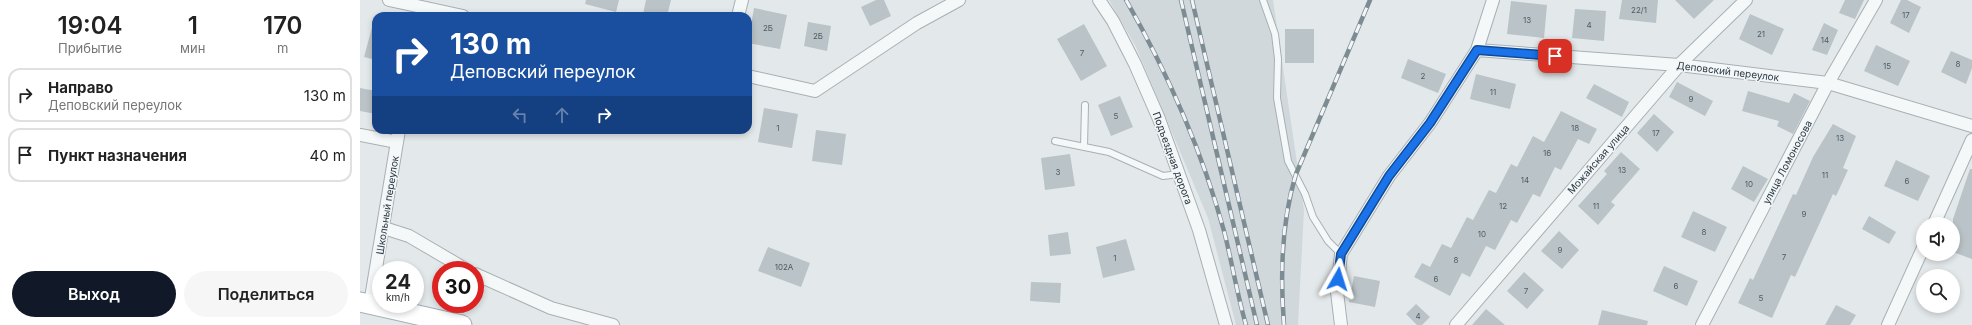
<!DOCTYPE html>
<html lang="ru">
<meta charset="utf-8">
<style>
:root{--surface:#fff;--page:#f6f6f6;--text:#222;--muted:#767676;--line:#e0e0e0;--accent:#111827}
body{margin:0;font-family:Inter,sans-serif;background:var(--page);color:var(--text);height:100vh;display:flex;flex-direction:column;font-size:15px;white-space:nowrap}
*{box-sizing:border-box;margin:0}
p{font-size:13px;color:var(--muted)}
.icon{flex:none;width:22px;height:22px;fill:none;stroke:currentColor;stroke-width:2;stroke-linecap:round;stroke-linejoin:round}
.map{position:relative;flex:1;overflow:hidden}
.panel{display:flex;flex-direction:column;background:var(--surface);width:360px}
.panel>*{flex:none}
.guide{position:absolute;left:12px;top:12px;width:380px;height:122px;border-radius:12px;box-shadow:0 2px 6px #0003;background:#1a4fa0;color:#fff;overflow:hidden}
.tools{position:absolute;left:1556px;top:217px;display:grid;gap:8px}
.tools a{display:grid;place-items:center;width:44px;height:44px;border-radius:50%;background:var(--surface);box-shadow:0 2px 6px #0003;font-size:20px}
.speed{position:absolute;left:12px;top:261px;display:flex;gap:8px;font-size:20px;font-weight:700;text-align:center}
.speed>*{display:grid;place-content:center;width:52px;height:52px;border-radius:50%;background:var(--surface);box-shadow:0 2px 6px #0003;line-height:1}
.speed small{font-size:10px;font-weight:400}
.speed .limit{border:6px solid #d22;background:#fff;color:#111}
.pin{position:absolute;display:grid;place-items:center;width:34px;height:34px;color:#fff;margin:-17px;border-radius:8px;box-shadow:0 2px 6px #0006}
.me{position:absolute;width:44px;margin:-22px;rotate:6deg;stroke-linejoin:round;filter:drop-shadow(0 0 3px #0008)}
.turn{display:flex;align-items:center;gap:14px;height:84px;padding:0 12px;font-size:18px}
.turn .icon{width:52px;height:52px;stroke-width:2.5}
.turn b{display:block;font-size:28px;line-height:34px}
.lanes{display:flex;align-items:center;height:38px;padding:0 12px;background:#0003;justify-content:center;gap:20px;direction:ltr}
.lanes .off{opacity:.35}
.eta{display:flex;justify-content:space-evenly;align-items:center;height:68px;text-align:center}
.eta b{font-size:24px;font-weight:600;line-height:28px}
.primary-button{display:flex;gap:8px;margin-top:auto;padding:8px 12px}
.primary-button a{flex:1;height:46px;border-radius:24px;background:var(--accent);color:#fff;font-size:16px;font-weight:600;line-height:46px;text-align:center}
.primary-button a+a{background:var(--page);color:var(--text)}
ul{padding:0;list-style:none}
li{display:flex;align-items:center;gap:12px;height:54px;margin:0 8px 6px;padding:0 4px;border:2px solid var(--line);border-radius:12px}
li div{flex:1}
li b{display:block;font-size:15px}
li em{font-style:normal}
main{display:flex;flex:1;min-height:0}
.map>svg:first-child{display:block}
.built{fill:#d1d8dc}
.building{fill:#bac3c7}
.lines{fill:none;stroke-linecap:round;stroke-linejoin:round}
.lane-casing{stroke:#a8b0b4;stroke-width:8}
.street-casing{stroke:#a8b0b4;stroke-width:14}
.primary-casing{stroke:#a3b0b5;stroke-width:21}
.lane{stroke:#f5f8f9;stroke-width:6}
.street{stroke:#f5f8f9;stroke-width:12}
.primary{stroke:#fff;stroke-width:19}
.rail-casing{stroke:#7d8c93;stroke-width:4.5}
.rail{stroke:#f2f6f8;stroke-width:3;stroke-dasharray:9;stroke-linecap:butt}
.route-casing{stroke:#114b97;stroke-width:10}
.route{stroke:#1a73e8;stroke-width:7}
.labels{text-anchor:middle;stroke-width:3;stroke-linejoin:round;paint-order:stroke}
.number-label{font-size:8px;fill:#4f5c63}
.street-label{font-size:10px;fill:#2b3a42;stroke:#f2f6f8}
</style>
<main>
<section class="panel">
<div class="eta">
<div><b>19:04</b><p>Прибытие</p></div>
<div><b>1</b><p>мин</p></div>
<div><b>170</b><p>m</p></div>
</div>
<ul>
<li><svg class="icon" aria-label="right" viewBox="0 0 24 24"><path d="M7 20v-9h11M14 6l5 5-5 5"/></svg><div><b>Направо</b><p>Деповский переулок</p></div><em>130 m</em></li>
<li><svg class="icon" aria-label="arrive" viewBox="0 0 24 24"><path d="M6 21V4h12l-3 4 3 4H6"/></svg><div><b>Пункт назначения</b></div><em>40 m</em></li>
</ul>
<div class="primary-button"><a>Выход</a><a>Поделиться</a></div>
</section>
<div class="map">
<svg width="1612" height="325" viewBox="0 0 1612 325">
<rect width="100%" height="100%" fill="#e3e8ea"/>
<path class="built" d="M749,0H913L944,210L938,325H876L848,218L776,47Z"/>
<path class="building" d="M226,0H259L256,12L225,4Z
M286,0H311L307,16H291L283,14Z
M516,0H524L531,16L510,26L501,7Z
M1262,0H1298L1296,23L1259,19Z
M1315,0H1354L1334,19Z
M1485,0H1504L1495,19L1479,13Z
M1541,0H1547L1561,7L1549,33L1530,23Z
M1151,1L1187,5L1184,38L1147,34Z
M394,8L427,15L420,49L388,43Z
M1215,9L1246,11L1244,41L1212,38Z
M1390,14L1424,29L1412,55L1379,39Z
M448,22L471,26L467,51L444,46Z
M1464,23L1478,30L1467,55L1452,50Z
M13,24H16V60L4,57Z
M724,24L747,66L721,81L697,39Z
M925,29H954V63H925Z
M1516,45L1550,61L1538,86L1504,71Z
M1591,51L1612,60V68L1606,84L1581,72Z
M1048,59L1086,74L1078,93L1041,78Z
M1116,74L1156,84L1150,109L1110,99Z
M1317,82L1353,101L1345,116L1309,97Z
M1234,84L1269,102L1262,117L1226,98Z
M0,88L16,91V114L0,111Z
M1388,91L1429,103L1434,93L1450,101L1433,134L1417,126L1419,121L1382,111Z
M760,96L773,127L751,136L738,105Z
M404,108L438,114L432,148L398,142Z
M1201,111L1237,129L1229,144L1218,139L1201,170L1195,167L1180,197L1173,194L1157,223L1151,220L1135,250L1126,246L1110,277L1102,273L1090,296L1054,277L1062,263L1070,267L1082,244L1091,248L1107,217L1113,220L1129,190L1136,193L1151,164L1157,167L1173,136L1184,142Z
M1294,114L1314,132L1297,152L1277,133Z
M1473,124L1496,136L1483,168L1488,170L1476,196L1473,194L1435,277L1431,275L1412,318L1378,303L1390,278L1393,280L1433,194L1436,195L1453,157Z
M456,130L486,134L482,165L452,161Z
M1261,152L1280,169L1251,202L1255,205L1238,225L1218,206L1247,174L1244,171Z
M710,154L715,186L685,190L681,158Z
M1536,160L1570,176L1558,201L1524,186Z
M1383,166L1408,179L1394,202L1371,189Z
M1610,169H1612V259L1593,252V219Z
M1333,211L1367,227L1355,252L1321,237Z
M1509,216L1536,232L1529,244L1502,229Z
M1199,231L1219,250L1202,269L1181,251Z
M708,232L711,254L690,256L688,235Z
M766,239L775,270L743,278L736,247Z
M408,247L450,263L441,287L398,271Z
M1304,266L1338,281L1327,306L1293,291Z
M1164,272L1184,290L1167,309L1147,291Z
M994,276L1020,281L1015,307L989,302Z
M671,282L701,283L700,303L670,301Z
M1056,304L1070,317L1062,325H1057L1046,314Z
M1476,305L1496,315L1490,325H1465Z
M1126,309L1145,325H1112Z
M1242,310L1288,321L1287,325H1238Z"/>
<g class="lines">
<defs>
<path id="lane" d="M903,0L915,34L918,59L917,98L928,161L945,194L953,217L968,241L981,254
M695,141L749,152L803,176L819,174
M724,147L725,105"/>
<path id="street" d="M29,0L103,16
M739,0L753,21L775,64L799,119L839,230L866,325
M378,16L382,0
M1117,50L1319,65L1468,83L1612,126
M388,76L455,91L557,23L599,0
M0,135L37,142
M1574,224L1612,140
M24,228L49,236L107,270
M115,274L191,308L253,325
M10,304L39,130
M981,325L977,292L981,254L1029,176L1070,123L1117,50L1133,0
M1096,325L1322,62L1386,0
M1342,325L1468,83L1516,0
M1528,325L1563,248"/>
<path id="primary" d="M0,302L102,325"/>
</defs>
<use href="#lane" class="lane-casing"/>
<use href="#street" class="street-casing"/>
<use href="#primary" class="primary-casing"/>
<use href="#lane" class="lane"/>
<use href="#street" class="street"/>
<use href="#primary" class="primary"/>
<defs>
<path id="rail" d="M766,0C807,72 842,151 864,231C872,262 877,294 886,325
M821,0L897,325
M832,0L908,325
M924,325C920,274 921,223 936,174L1010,0"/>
</defs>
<use href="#rail" class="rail-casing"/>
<use href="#rail" class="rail"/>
</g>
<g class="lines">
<defs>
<path id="route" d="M978,279L981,254L1029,176L1070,123L1117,50L1195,56"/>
</defs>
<use href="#route" class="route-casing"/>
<use href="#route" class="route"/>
</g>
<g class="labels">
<g class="number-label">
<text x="1279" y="13">22/1</text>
<text x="1546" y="18">17</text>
<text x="1167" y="23">13</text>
<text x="1229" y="28">4</text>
<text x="408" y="31">2Б</text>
<text x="1401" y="37">21</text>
<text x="458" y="39">2Б</text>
<text x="1465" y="43">14</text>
<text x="722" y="56">7</text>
<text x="1598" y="67">8</text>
<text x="1527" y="69">15</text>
<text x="1063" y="79">2</text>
<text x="1133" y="95">11</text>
<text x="1331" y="102">9</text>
<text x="756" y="119">5</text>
<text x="418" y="131">1</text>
<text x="1215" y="131">18</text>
<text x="1296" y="136">17</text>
<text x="1480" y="141">13</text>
<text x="1187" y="156">16</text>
<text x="1262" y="173">13</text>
<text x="698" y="175">3</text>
<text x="1465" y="178">11</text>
<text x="1165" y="183">14</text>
<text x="1547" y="184">6</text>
<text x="1389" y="187">10</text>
<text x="1143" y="209">12</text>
<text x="1236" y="209">11</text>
<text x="1444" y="217">9</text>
<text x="1344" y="235">8</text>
<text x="1122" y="237">10</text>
<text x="1200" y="253">9</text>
<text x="1424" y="260">7</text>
<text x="755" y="261">1</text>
<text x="1096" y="263">8</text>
<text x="424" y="270">102А</text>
<text x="1076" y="282">6</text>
<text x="1316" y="289">6</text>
<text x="1166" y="294">7</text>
<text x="1401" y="301">5</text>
<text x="1058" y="319">4</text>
</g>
<g class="street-label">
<text transform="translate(1368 71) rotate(7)" y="4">Деповский переулок</text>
<text transform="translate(813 158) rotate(70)" y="4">Подъездная дорога</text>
<text transform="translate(1238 159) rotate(-49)" y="4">Можайская улица</text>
<text transform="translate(1427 162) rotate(-62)" y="4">улица Ломоносова</text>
<text transform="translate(27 205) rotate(-81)" y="4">Школьный переулок</text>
</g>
</g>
</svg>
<div class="tools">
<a><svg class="icon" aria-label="sound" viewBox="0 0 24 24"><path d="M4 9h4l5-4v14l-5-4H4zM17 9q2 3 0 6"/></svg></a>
<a><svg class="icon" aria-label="search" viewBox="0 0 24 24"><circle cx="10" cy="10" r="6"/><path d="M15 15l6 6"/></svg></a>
</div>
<div class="speed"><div>24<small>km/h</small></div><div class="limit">30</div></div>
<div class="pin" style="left:1195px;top:56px;background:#d93025"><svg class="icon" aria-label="arrive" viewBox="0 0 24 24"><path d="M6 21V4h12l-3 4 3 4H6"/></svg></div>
<svg class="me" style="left:978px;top:279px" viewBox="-20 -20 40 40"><path d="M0-17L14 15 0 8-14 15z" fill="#1a73e8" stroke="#fff" stroke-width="4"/></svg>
<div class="guide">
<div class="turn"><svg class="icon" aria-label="right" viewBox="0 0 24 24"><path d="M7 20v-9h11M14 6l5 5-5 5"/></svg><div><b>130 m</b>Деповский переулок</div></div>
<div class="lanes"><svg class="icon off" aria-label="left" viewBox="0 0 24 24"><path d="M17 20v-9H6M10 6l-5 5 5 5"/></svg><svg class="icon off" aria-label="ahead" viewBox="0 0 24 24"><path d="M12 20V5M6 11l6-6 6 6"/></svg><svg class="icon" aria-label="right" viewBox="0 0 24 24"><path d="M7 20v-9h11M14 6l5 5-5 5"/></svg></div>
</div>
</div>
</main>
